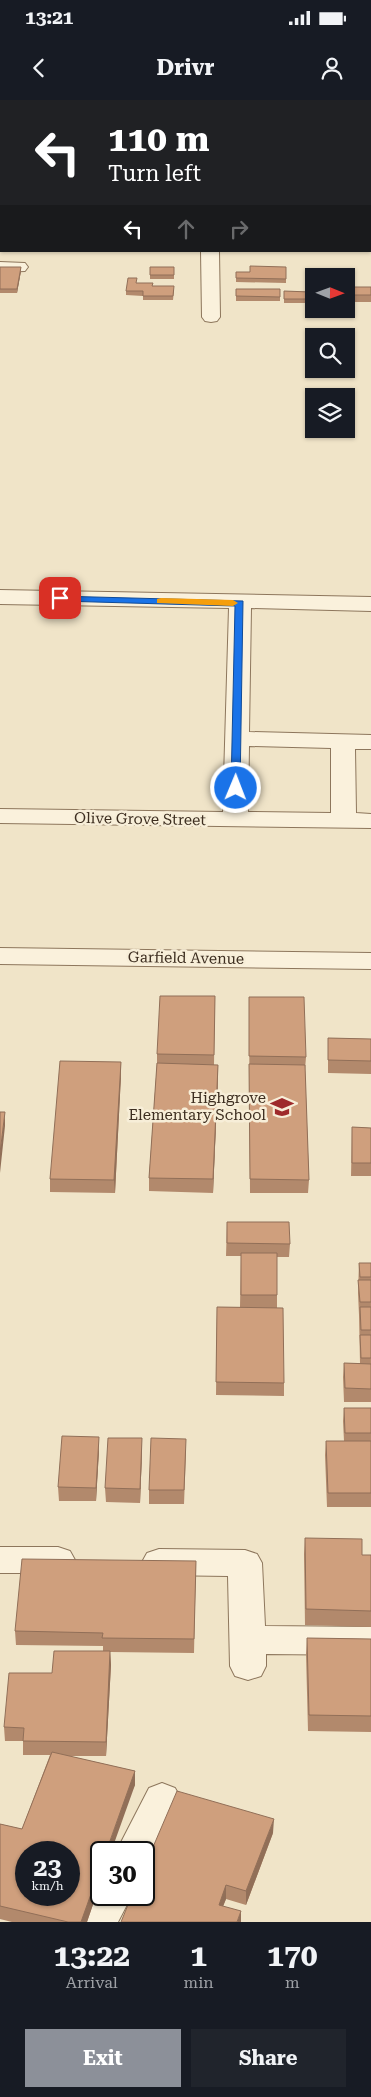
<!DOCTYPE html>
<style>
:root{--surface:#171b24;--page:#20242c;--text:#f1f3f6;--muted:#9ea1a6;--accent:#8c9099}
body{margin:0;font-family:"Roboto Serif",serif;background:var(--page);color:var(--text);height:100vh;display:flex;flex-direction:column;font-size:19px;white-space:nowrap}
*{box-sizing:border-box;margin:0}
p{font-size:16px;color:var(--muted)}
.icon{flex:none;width:28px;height:28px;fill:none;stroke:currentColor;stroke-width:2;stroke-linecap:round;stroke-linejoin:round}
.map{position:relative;height:1822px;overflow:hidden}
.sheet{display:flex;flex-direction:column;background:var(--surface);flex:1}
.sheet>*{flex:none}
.hud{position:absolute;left:0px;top:0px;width:371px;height:152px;box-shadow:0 1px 4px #0004;background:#202124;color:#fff;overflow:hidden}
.needle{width:32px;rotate:91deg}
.controls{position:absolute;left:305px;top:168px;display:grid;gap:10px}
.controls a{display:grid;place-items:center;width:50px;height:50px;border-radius:0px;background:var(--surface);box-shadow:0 1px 4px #0004;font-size:25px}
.speed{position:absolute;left:15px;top:1741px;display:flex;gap:10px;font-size:25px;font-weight:700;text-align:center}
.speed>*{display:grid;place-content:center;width:65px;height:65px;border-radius:50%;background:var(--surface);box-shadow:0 1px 4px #0004;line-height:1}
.speed small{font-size:12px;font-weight:400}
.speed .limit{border:2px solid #111;border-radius:8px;background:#fff;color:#111}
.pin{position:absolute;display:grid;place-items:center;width:42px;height:42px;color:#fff;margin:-21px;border-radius:10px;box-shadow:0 2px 8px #0006}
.me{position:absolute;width:55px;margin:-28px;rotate:1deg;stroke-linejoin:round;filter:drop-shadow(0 0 4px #0008)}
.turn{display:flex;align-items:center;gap:18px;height:105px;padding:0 25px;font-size:22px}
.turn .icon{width:65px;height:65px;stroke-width:2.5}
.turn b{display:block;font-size:35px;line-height:42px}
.lanes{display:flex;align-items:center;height:48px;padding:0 25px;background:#0003;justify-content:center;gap:25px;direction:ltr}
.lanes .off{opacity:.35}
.eta{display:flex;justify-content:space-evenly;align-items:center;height:85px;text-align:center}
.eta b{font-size:30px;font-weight:700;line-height:35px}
.primary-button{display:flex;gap:10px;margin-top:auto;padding:10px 25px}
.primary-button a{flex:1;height:58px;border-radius:0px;background:var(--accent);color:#fff;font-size:20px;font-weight:700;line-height:58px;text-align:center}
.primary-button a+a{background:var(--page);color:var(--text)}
.status{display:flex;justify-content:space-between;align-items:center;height:35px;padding:0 25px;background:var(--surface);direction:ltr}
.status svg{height:14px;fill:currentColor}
header{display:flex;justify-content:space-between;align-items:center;height:65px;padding:0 25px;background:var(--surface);font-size:22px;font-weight:700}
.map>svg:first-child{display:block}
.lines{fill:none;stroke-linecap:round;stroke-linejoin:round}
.minor-casing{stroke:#8d765c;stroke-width:2}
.tertiary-casing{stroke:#8d765c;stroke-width:2}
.minor{fill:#faf1dc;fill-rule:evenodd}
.tertiary{fill:#faf1dc;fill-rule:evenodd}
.rail-casing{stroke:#3d2e20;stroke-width:4}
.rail{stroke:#f7eed8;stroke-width:2.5;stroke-dasharray:7;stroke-linecap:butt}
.wall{fill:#b2896c}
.shaded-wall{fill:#916f58}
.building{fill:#cf9f7d;stroke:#916f58;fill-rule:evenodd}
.route{fill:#1a73e8;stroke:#114b97}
.slow{fill:#f59e0b}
.labels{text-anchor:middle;stroke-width:5;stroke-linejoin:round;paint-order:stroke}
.street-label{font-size:15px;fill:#3d2e20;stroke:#f7eed8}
.poi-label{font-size:15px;fill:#3d2e20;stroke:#f7eed8;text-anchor:end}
</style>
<div class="status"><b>13:21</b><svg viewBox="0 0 49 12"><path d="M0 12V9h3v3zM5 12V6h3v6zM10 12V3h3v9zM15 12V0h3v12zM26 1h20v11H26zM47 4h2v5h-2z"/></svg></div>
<header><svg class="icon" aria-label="back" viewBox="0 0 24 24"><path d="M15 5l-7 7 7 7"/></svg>Drivr<svg class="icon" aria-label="person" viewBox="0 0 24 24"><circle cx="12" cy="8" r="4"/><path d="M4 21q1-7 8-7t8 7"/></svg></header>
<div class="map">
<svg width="371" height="1822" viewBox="0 0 371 1822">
<rect width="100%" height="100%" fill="#f0e4c8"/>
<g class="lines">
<defs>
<path id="minor" d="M0,18H1V28H0Z
M370,24H371V34H370Z
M201,151H219L220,217L217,221L211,222L205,221L202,217Z
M0,162L25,163L28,167L25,171L0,172Z
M0,490L371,497V511L251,508L249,632L371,635V649H355L356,713L371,714V728L0,723V709L223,712L229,508L0,504ZM249,646L331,648V713L248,712Z
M0,848L371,853V869L0,864Z
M0,1447H58L70,1451L75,1460L70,1469L58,1473H0Z
M159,1449L245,1450L257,1454L262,1463L265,1526L371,1527V1555L266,1554V1566L261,1576L248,1580L235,1576L230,1566L228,1476L159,1475L147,1471L142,1462L147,1453Z
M162,1683L175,1688L181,1699L149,1764L144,1765V1752H116L149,1688Z
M101,1782V1795H132L118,1822H78L98,1783Z"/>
<path id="tertiary" d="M0,109H1V119H0Z
M370,112H371V122H370Z"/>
</defs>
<use href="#minor" class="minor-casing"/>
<use href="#tertiary" class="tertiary-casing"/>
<use href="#minor" class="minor"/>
<use href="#tertiary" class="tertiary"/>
<defs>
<path id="rail" d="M286,0L325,1"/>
</defs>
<use href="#rail" class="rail-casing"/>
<use href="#rail" class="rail"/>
</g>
<path class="wall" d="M0,167H21V171L17,193H0Z
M150,167H174V179H150Z
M286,167V183L236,182V172H250Z
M137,183L174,190L173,200H143V196L126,195V191Z
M346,187H371V202H346Z
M236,189H280V201H236Z
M284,191L310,192V203H284Z
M215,896L214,965H218V978L213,1093L149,1091V1078L157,963V954Z
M249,897L306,957L305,970L309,1080L308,1093H250Z
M328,938L371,939V974L328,973Z
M121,962V975L115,1093L50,1092V1079Z
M352,1027L371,1028V1076H351Z
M227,1122L290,1144L289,1157H277V1208L284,1283V1296L216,1295L217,1207H240L241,1156H226Z
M359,1163H371V1302H344L343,1277L344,1263H360L359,1215L358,1193Z
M344,1308H371V1407H327L325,1355L326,1341H344L343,1321Z
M99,1350L96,1401H59L58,1387Z
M142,1352L140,1403L106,1402L105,1388Z
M186,1352L184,1404H149V1390Z
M305,1438L362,1455H371V1527L305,1525L304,1454Z
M196,1461L194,1553L110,1552L111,1565L106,1656H69L135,1671V1685L101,1752V1781L87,1822H12L0,1819V1724L22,1729L50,1655H23V1641H5L4,1627L52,1573L103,1551V1546L16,1545L15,1531Z
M307,1538L371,1539V1632L308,1631L306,1554Z
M273,1733L246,1805L226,1799L223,1806L121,1822Z"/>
<path class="shaded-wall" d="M21,167V171L17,193V189Z
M121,962V975L115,1093L114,1080Z
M218,965V978L213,1093V1079Z
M5,1012V1026L0,1073V1053Z
M99,1337V1350L96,1401V1388Z
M142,1338V1352L140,1403V1389Z
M110,1551L111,1565L106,1656V1642Z
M135,1671V1685L111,1752H106Z
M274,1719L273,1733L246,1805V1791Z
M101,1766V1781L87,1822H81Z
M226,1785V1799L218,1819L219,1805Z
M241,1811V1822H237Z"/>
<path class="building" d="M0,66H1V74H0Z
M0,124H1V144H0Z
M250,166L286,167V179L236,178V172H250Z
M0,167H21L17,189H0Z
M150,167H174V175H150Z
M128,178H137L136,183H153L152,186H174L173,196H143V191H126Z
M346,187H371V195H346Z
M236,189H280V197L236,196Z
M284,191L310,192V199H284Z
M160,896H215L214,955L157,954Z
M249,897H304L306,957L249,956Z
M328,938L371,939V961L328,960Z
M60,961L121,962L114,1080L50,1079Z
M157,963L218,965L213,1079L149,1078Z
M249,964L305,965L309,1080L250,1079Z
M0,1012H5L0,1053Z
M352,1027L371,1028V1063H352Z
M227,1122H289L290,1144L227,1143Z
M241,1153H277V1195H241Z
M359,1163H371V1177H360Z
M358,1180H371V1202H360Z
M217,1207L283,1208L284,1283L216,1282Z
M360,1207H371V1230H361Z
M360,1235H371V1258H361Z
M344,1263L371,1264V1289L345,1288Z
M344,1308H371V1333H345Z
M62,1336L99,1337L96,1388L58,1387Z
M108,1338H142L140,1389L105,1388Z
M151,1338L186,1339L184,1390H149Z
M326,1341H371V1393H328Z
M305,1438L362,1439V1455H371V1511L306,1509Z
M22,1459L196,1461L194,1539L102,1538L103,1533L15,1531Z
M307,1538L371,1539V1616L309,1615Z
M54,1551H110L106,1642L23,1641L24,1628L4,1627L9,1573H52Z
M52,1652L135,1671L106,1752H101V1766L81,1822H68L0,1806V1724L22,1729ZM26,1752H69V1795H26Z
M177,1691L274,1719L246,1791L226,1785L219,1805L241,1811L237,1822H121L132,1795H144V1768Z"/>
<path class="route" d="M57,496L243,501L240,690L236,691L231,688L235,506L60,501L55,498Z"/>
<path class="slow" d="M161,498L233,500L238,503L233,506L157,503V499Z"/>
<defs>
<symbol id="school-bare" viewBox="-9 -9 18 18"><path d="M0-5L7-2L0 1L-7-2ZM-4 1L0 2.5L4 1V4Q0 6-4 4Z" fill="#9e2a2b" stroke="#f7eed8" stroke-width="2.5" paint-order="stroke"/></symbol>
</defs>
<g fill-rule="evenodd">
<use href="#school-bare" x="266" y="991" width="32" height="32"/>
</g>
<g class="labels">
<g class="street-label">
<text transform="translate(140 719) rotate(1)" y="5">Olive Grove Street</text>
<text transform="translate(186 858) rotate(1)" y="5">Garfield Avenue</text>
</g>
<g class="poi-label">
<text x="266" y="1003">Highgrove<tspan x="266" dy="17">Elementary School</tspan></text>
</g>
</g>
</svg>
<div class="controls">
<a><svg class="needle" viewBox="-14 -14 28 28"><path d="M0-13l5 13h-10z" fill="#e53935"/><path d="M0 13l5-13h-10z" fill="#9ea1a6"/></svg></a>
<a><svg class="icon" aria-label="search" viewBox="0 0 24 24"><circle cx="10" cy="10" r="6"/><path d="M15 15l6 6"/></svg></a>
<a><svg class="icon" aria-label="layers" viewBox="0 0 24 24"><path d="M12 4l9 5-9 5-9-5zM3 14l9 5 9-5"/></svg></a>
</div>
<div class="speed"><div>23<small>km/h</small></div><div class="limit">30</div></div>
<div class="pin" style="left:60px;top:498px;background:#d93025"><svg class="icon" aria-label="arrive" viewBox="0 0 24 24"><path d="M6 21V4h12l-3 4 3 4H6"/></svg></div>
<svg class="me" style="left:236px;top:688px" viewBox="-20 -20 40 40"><circle r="17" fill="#1a73e8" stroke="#fff" stroke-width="3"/><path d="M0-11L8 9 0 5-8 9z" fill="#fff"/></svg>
<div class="hud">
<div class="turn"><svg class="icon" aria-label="left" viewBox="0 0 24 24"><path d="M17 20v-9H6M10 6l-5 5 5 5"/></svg><div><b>110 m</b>Turn left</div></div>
<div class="lanes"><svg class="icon" aria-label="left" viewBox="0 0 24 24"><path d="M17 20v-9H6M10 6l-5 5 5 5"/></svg><svg class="icon off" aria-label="ahead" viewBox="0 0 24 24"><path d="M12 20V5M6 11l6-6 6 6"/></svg><svg class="icon off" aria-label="right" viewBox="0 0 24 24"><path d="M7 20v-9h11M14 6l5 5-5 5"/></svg></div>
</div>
</div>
<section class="sheet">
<div class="eta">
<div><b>13:22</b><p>Arrival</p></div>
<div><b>1</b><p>min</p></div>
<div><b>170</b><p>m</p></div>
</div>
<div class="primary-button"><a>Exit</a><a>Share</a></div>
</section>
